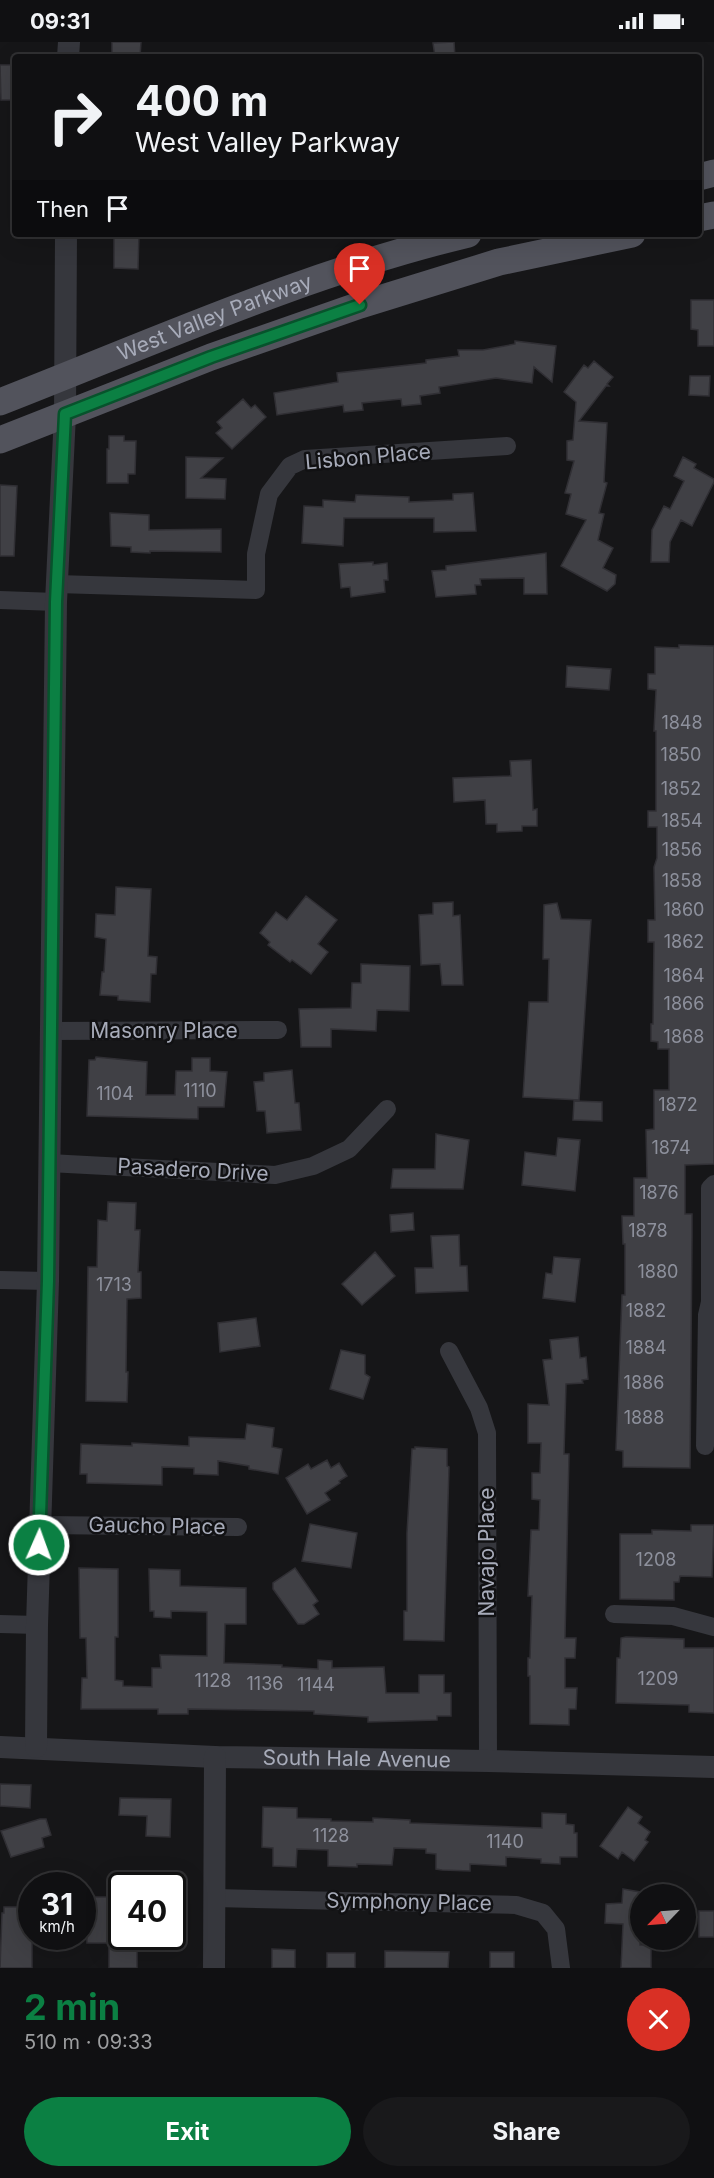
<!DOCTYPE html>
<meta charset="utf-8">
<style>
:root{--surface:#101012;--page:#19191b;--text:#f1f3f6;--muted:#9c9d9f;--line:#303032;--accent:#0b8043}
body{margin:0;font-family:Inter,sans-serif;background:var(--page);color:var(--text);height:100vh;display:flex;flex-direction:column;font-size:22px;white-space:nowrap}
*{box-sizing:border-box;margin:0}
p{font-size:20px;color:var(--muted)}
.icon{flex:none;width:33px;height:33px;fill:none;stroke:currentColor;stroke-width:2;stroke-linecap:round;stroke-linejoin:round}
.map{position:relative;height:1926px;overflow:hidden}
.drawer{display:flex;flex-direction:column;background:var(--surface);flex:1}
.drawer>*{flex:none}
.guide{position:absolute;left:12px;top:12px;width:690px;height:183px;border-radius:6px;box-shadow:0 6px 24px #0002,0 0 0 2px var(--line);background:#101012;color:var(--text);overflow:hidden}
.needle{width:39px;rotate:245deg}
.buttons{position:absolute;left:630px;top:1842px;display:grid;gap:12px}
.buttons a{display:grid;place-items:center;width:66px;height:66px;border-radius:50%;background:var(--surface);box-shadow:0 6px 24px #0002,0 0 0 2px var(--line);font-size:30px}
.speed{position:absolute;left:18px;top:1830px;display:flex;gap:12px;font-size:30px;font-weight:700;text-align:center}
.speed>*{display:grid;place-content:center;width:78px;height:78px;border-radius:50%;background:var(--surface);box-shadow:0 6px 24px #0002,0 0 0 2px var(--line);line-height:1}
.speed small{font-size:15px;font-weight:400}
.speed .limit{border:3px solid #111;border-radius:9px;background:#fff;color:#111}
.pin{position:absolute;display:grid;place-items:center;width:51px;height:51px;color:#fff;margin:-62px -26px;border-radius:50% 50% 50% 0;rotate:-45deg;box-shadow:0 0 6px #0007}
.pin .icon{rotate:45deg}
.me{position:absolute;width:66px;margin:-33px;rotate:2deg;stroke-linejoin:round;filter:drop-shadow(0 0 4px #0008)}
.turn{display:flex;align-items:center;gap:21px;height:126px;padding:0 24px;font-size:27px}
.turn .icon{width:78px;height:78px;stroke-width:2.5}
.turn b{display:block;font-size:42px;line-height:51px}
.then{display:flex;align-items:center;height:57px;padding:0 24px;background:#0003;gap:12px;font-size:22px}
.round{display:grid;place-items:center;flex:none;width:63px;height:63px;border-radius:32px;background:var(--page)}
.summary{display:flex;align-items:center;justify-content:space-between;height:102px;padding:0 24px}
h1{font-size:36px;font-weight:700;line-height:45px;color:var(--accent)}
.action{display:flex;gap:12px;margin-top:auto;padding:12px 24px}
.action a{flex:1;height:69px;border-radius:36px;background:var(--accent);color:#fff;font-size:24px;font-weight:700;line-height:69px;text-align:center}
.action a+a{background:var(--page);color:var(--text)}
.status{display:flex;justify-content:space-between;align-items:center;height:42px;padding:0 30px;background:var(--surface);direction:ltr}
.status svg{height:16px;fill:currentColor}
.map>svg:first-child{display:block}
.building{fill:#404045;stroke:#302f34;stroke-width:1.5}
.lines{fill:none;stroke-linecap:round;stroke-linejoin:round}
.minor{stroke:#36373d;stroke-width:18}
.tertiary{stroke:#36373d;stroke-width:22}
.primary{stroke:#52535c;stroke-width:27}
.route-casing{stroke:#07532c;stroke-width:15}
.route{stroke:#0b8043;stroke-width:10}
.labels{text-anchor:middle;stroke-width:5;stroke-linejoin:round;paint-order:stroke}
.number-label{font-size:18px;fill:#8d909c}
.street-label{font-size:21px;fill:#a7abb9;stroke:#111113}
</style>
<div class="status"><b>09:31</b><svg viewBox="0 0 49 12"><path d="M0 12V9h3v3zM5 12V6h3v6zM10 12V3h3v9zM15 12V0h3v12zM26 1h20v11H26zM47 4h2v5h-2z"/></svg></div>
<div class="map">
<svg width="714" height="1926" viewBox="0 0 714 1926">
<rect width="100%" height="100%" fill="#161618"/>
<path class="building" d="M112,0H141L140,15H112Z
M454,0L455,15H435L433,1Z
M0,23H15V58H1Z
M114,192H139L138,227L114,226Z
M691,258H714V304H698V288L691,287Z
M515,299L556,304L552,340L534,325L532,341L496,336L439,345L440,351L420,354L421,362L402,364L401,357L362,361L363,368L344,370L343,363L277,373L274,351L338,340L337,331L426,321V318L459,314L458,308H483L515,302Z
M594,319L613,335L607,342L609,344H606L579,379L607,381L604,440L607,441L599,471L604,472L598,498L613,506L603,526L616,533L615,542L607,549L561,524L586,478L566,472L571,452L565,451L574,419L567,418V399L573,398L576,360L564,350L584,323L588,326Z
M690,334H710L709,354L689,353Z
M243,357L251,366L255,363L266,375L232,407L216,391L222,386L217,380Z
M109,394H124V399H136L135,432H128V441H107V407H109Z
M186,415L223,416L201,436L226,437L225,457L186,456Z
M683,415L696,422L694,426L714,437V440L692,484L681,478L670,500L669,520H651L652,488L664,464L670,467L684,439L674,434Z
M0,443L17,444L14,514H0Z
M473,451L476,489L434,490V476H344L343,504L302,501L304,464L323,465V458L355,460L356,453L409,455V460L453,458V452Z
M110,471L149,473V488L221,487V510L150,509V511L131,510V505L111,504Z
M546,511L547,552H524V536L480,537L481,543H475L476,552L436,555L432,529L446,528V524Z
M373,520V523L387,521L388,538H384L385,550L351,555L350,545L341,546L339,522Z
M679,603L714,604V1122L685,1123V1172H692V1196L690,1426L623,1425V1409L616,1408L622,1253H625V1202H623L622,1174H634V1136H647L646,1088L654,1087V1048H669V1007H658V1000L651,999V982H653L654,900H648V878H655L654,825L657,816V785H648V769H656V689H654L656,648L648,647V632H655V605L679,606Z
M567,624L611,627L609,648L566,645Z
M531,718L533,768L537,767V784H522V789L497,790V782H486L485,758L454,760L453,736L511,734L510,719Z
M116,845L151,847L148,914L157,915L156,932H151L150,960L118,958V954L100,953L102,930H104L106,897L95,895L96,872L115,873Z
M306,854L337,878L318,902L328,910L311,932L292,918L290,920L268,903L270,900L260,891L276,870L287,878Z
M453,860V874L460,873L463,943H442L440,922L421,923L419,873L433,872V861Z
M557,861L561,877L591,878L579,1058L523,1055L529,960H548L549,917H543L544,863Z
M361,922L410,924L409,969L377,968L376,989L331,987V1005H301L299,967L351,966L352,941H361Z
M96,1015L147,1020L146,1053H175L176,1029H192V1016H210V1029L227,1030L224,1065H198V1077L87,1074L89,1018H95Z
M292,1028L295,1061H299L301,1088L267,1091L265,1069H257L254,1040L264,1039V1031Z
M574,1059L602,1060V1079L573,1078Z
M436,1092L469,1098L463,1147L391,1146L393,1127H435Z
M558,1096L580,1098L575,1149L522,1143L525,1110L556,1114Z
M108,1160L136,1161L135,1188H140L138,1230H141V1256L127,1257L126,1330H128L127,1360L86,1359L88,1225H97L98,1178L107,1179Z
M413,1171L414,1188L391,1190L390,1173Z
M459,1193L460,1224H467L468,1249L416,1251L415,1226H433L431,1194Z
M375,1210L395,1234L362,1263L342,1242Z
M554,1215L580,1217L575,1260L543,1256L546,1231L552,1232Z
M256,1276L260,1304L220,1310L218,1281Z
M578,1295L580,1316L586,1315L588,1337L582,1338L583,1341L566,1342L564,1412H569L565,1596H576L575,1616H565V1646H577L576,1667H569V1683L530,1682V1634H528V1616H530L532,1554H528L531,1488H539L540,1458L532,1457V1431H540L541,1401H528V1362L549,1363L543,1318L552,1317L550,1298Z
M341,1308L365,1313V1332L370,1335L363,1357L330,1347Z
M247,1382L274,1386L272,1405L282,1407L278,1432L249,1427V1424L218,1419V1433L194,1432V1426L162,1425V1443L87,1441V1432H80L81,1402L132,1404V1401L189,1404V1395L245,1397Z
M415,1405L447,1407V1424L449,1425L444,1599L404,1598V1569H407V1491L412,1407H415Z
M327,1418L331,1426L339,1421L347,1434L339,1439L340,1441L325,1451L330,1458L307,1472L286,1436L308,1422L311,1427Z
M310,1482L357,1491L351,1526L302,1519Z
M691,1483H714L712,1535L680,1534L679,1540H674V1558L620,1557V1492H652V1488L691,1489Z
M79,1526L118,1527V1595H115V1638L123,1639V1644L152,1645V1626H161L160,1613L207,1614V1570L171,1569V1576L154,1575V1569H150L149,1527L180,1528V1544L246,1546V1582H225L224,1621L282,1623V1625L318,1627V1618L332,1619V1626L384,1625L386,1651H419V1633H444V1651H451V1674H437V1678L368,1680V1675L314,1672V1669L188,1667V1672H158V1667H81L82,1636H87L86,1596H80Z
M295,1526L318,1559L313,1563L319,1572L304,1582H298L273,1547V1541Z
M626,1595L684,1597V1606H714V1671L689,1670V1663L616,1661L617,1616H620L621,1596Z
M0,1742L31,1743L30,1766L0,1764Z
M120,1756L171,1757L170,1795L146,1794L147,1774L119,1773Z
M263,1765L297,1766V1776L331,1777V1779L373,1780V1776L410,1778V1781L542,1786V1771L566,1772V1782L574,1783V1791H577V1815H560V1822L541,1821V1817L506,1815V1824L470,1822V1829L442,1828L436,1827V1812L426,1811V1807L394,1806L392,1823L357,1822V1825L328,1824V1808L297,1807L296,1825L273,1824V1806L262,1805Z
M628,1765L642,1775L638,1781L650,1790L645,1798L648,1800L634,1819L622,1810L618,1817L600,1804Z
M40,1777H46L51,1793L42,1796L44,1805L11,1815L1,1789Z
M623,1847L640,1850V1903H651V1926H621L623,1882L605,1881L606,1862L622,1861Z
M86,1855H122V1894H137V1926H109V1901H87Z
M4,1865H32V1926H0L2,1871H4Z
M699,1869H714V1895H699Z
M272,1907L295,1908V1926H272Z
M385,1909L449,1910L448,1926H385Z
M490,1910H514V1926H490Z
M327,1911H355V1926H327Z"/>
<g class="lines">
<path class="minor" d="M57,542L256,548V512L269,452L290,424L305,417L507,404
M0,558L56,560
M50,989L278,988
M49,1121L275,1133L313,1124L349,1107L387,1067
M0,1238L48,1239
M710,1260V1146L714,1142
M449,1309L479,1366L487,1391L488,1719
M705,1404L707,1273L710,1260L714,1259
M40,1483L238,1485
M614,1572L673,1574L714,1585
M0,1582L37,1583
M215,1856L516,1863L543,1871L556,1887L561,1926"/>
<g class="tertiary">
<path d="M68,15L69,0"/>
<path id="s1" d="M0,1705L215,1715L488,1719L714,1725"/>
<path d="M36,1705L37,1583L48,1239L56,560L65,372L66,192"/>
<path d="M214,1926L215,1715"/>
</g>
<g class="primary">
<path d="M699,135L714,131"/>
<path d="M699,176L714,173"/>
<path id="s2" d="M0,360C154,300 306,231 468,192"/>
<path d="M0,398L211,315L360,263L499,220L632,192"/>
</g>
</g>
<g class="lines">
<defs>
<path id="route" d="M39,1503L48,1239L56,560L65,372L211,315L360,263"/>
</defs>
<use href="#route" class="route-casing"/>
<use href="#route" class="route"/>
</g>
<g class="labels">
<g class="number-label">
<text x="682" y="687">1848</text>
<text x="681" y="719">1850</text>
<text x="681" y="753">1852</text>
<text x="682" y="785">1854</text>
<text x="682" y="814">1856</text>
<text x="682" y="845">1858</text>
<text x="684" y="874">1860</text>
<text x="684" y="906">1862</text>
<text x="684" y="940">1864</text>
<text x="684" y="968">1866</text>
<text x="684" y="1001">1868</text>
<text x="200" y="1055">1110</text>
<text x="115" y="1058">1104</text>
<text x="678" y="1069">1872</text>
<text x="671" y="1112">1874</text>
<text x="659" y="1157">1876</text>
<text x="648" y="1195">1878</text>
<text x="658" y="1236">1880</text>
<text x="114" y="1249">1713</text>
<text x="646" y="1275">1882</text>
<text x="646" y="1312">1884</text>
<text x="644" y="1347">1886</text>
<text x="644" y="1382">1888</text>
<text x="656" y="1524">1208</text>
<text x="658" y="1643">1209</text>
<text x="213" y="1645">1128</text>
<text x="265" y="1648">1136</text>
<text x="316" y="1649">1144</text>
<text x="331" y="1800">1128</text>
<text x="505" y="1806">1140</text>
</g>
<g class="street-label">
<text dy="7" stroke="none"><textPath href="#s2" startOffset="231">West Valley Parkway</textPath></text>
<text transform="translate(368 415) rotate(-5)" y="7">Lisbon Place</text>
<text x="164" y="996">Masonry Place</text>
<text transform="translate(193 1128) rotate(3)" y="7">Pasadero Drive</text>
<text transform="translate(157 1484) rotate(1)" y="7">Gaucho Place</text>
<text transform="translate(487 1510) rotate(-90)" y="7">Navajo Place</text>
<text dy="7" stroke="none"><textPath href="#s1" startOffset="357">South Hale Avenue</textPath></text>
<text transform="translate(409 1860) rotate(1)" y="7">Symphony Place</text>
</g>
</g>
</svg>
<div class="buttons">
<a><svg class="needle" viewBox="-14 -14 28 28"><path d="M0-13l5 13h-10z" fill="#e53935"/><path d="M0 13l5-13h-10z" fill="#9c9d9f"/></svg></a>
</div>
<div class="speed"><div>31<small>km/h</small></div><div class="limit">40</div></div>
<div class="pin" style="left:360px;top:263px;background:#d93025"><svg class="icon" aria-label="arrive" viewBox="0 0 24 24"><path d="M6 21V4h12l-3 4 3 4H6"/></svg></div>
<svg class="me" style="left:39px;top:1503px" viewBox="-20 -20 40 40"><circle r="17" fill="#0b8043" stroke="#fff" stroke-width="3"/><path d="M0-11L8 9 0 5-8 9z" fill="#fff"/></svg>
<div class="guide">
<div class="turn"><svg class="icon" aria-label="right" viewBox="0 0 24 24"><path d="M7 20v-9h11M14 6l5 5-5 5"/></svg><div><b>400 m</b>West Valley Parkway</div></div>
<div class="then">Then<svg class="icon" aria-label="arrive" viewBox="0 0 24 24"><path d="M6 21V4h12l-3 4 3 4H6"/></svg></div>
</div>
</div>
<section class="drawer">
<div class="summary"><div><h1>2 min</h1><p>510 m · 09:33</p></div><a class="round" style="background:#d93025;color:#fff"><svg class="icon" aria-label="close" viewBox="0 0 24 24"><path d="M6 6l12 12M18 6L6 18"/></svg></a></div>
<div class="action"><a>Exit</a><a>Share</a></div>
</section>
